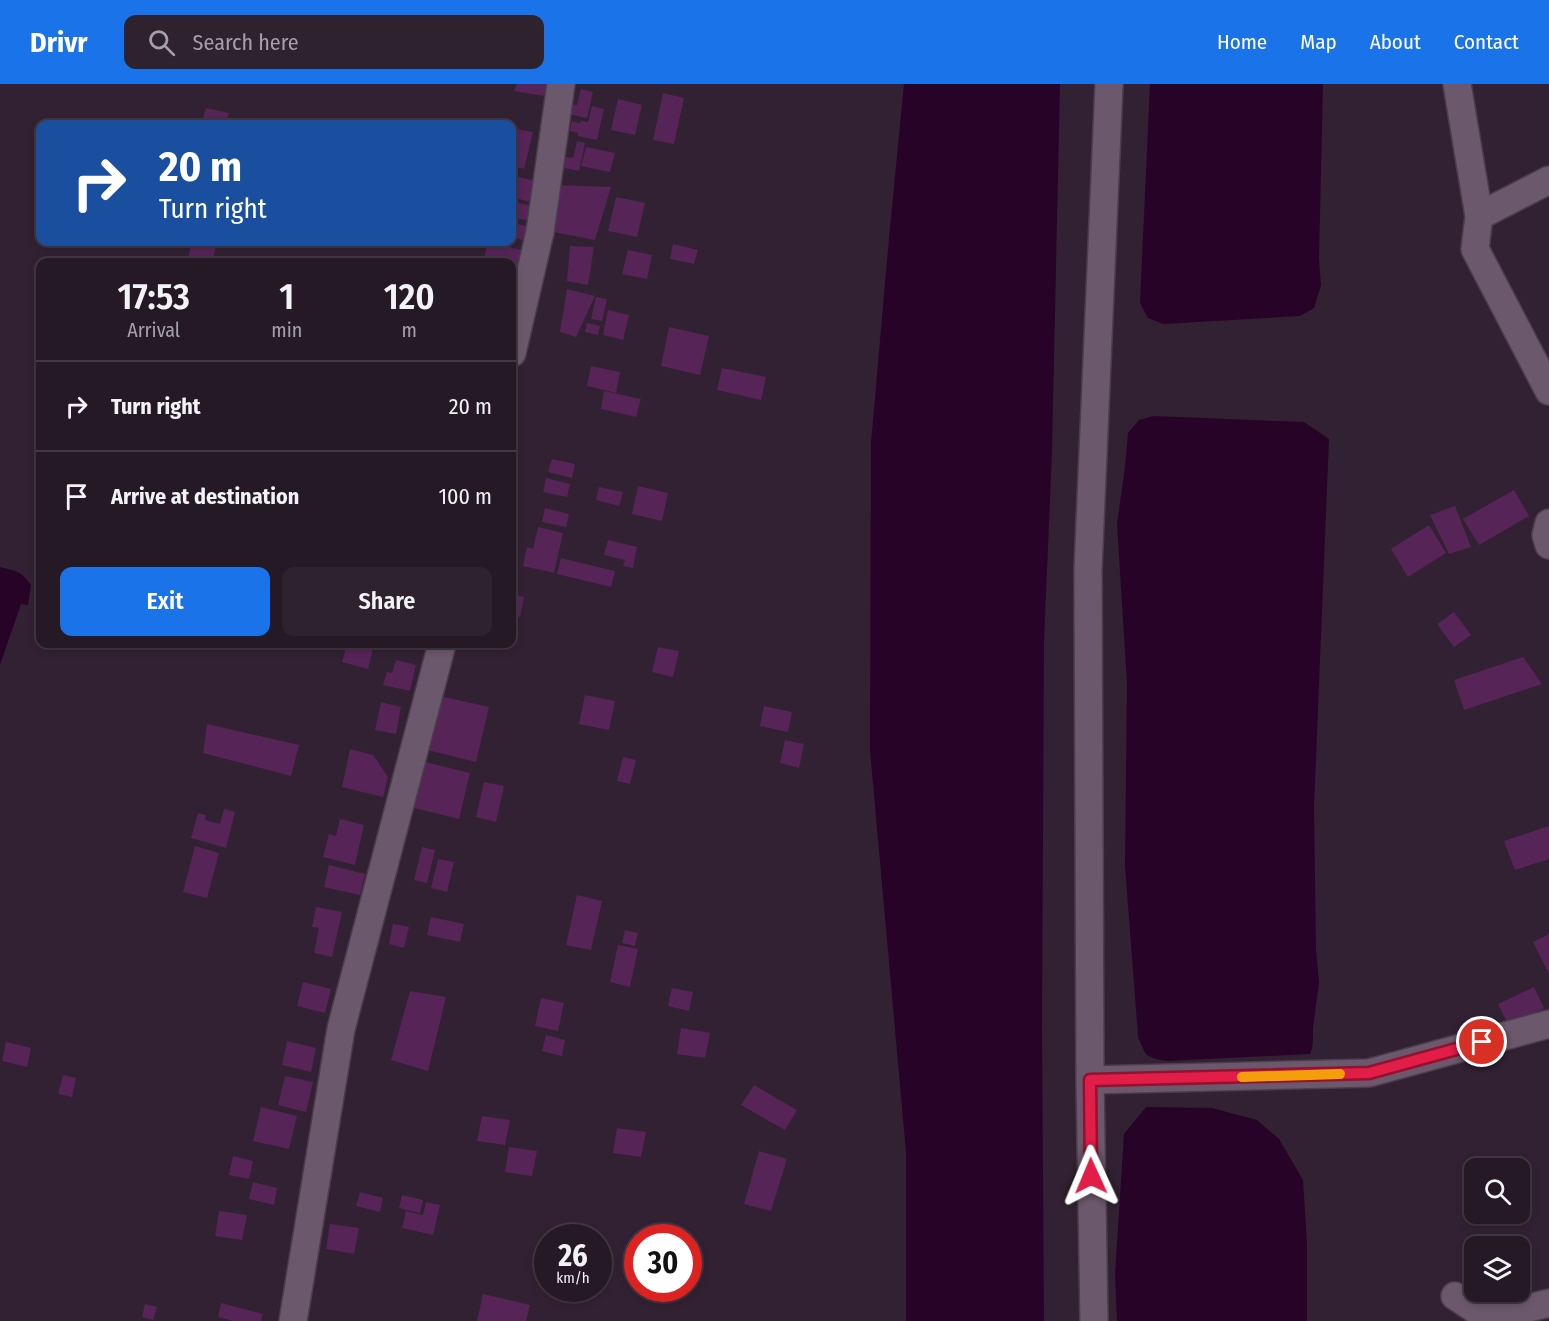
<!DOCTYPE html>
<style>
:root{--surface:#261926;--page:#2e222e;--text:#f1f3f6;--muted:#a4a0a7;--line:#423843;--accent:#1a73e8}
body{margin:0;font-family:"Fira Sans Condensed",sans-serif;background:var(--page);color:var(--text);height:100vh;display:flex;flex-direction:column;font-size:22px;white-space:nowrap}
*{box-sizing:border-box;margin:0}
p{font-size:20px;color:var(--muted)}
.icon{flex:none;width:33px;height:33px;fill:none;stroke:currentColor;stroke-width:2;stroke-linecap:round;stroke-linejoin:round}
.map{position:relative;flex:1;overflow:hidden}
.sheet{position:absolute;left:36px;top:174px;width:480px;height:390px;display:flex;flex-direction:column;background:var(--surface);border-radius:12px;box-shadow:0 3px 9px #0003,0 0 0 2px var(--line)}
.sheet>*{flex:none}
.guide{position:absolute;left:36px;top:36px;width:480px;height:126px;border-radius:12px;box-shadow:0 3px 9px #0003,0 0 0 2px var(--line);background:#1a4fa0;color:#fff;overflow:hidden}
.tools{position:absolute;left:1464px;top:1074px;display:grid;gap:12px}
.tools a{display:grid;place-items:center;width:66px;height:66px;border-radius:12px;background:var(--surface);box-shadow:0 3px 9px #0003,0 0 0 2px var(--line);font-size:30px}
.speed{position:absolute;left:534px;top:1140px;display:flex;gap:12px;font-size:30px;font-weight:700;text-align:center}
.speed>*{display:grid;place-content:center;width:78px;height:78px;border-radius:50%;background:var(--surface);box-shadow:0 3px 9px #0003,0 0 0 2px var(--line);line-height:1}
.speed small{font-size:15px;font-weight:400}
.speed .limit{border:9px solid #d22;background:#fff;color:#111}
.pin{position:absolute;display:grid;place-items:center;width:51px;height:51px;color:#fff;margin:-26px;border:3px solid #fff;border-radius:50%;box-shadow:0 2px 6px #0007}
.me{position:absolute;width:66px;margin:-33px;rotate:359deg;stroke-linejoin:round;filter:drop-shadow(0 0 4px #0008)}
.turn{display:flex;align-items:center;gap:21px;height:126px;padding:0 24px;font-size:27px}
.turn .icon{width:78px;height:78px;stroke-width:2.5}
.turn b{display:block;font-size:42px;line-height:51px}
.eta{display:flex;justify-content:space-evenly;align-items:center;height:102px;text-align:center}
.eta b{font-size:36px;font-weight:600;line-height:42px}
.cta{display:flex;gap:12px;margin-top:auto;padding:12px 24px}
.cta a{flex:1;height:69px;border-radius:12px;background:var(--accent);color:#fff;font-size:24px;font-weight:600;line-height:69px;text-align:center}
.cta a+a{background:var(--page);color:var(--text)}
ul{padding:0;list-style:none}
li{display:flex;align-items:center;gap:18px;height:90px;padding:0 24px;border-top:2px solid var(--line)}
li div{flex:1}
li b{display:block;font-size:22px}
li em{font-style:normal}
header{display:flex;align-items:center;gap:36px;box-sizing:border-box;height:84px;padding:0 30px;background:var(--accent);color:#fff}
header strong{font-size:28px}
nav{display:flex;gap:33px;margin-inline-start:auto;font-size:21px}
.search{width:420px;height:54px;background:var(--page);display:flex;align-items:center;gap:15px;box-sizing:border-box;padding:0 21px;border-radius:12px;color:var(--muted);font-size:22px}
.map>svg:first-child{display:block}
.water{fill:#270328}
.building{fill:#562457}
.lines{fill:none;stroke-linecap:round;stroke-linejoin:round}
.minor-casing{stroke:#4b3d4b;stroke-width:30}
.minor{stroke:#6c586c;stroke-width:27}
.route-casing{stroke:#92132f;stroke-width:15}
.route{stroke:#e11d48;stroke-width:10}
.slow{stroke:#f59e0b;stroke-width:10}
</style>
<header>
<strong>Drivr</strong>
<div class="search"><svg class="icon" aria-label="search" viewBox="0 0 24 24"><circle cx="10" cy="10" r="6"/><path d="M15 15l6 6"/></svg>Search here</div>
<nav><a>Home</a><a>Map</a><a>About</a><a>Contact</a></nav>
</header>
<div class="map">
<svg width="1549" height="1237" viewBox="0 0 1549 1237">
<rect width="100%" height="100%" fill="#322132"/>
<path class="water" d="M904,0H1060L1052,367L1044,558L1042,943L1044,1237H906V1068L870,666L871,359L889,154Z
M1150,0H1323L1319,175L1321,201L1314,224L1300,232L1163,240L1148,234L1140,219Z
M1153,332L1304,338L1329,355L1314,723L1316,865L1319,899L1313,944V956L1312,965L1310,970L1168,977C1147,974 1145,973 1138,952L1125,782L1127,600L1117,440L1125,383L1128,349L1139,336Z
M0,483C16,487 22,487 31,501L28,521L21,520L0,581Z
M1146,1023L1212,1024L1257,1036L1279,1055L1303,1096L1307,1159V1237H1117L1115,1190L1124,1050Z"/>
<path class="building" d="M517,0H548L544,12L514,7Z
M581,5L593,8L587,34L568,30L571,20L577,21Z
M663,9L684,14L674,60L653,56Z
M618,15L642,21L635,51L611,46Z
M592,22L604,25L597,56L578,52V49L570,47L572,37L580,39L581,37L588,38Z
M206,24L229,29L226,40H217L202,37Z
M512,44L533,48L524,85L512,82Z
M577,57L585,59L579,87L559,83L561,72L573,74Z
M586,63L615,69L610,88L581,82Z
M515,92L535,97L530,118L512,113Z
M554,101L611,103L595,156L548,147Z
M616,113L645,119L637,153L608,147Z
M512,117L532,122L529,137L512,133Z
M512,139L527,142L523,156L512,153Z
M192,158H217L212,178H187Z
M488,158L522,166L512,208V178H495V176L484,174Z
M673,160L698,166L694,180L670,175Z
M570,162L594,163L588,201L567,197Z
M628,166L652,171L647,195L622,190Z
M567,205L595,212L576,253L560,248Z
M596,213L607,215L602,237L591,235Z
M608,226L629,231L623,256L603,251Z
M587,239L600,242L598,251L585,248Z
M669,243L709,252L700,291L661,282Z
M591,282L620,288L616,309L587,302Z
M722,284L766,293L761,316L717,306Z
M604,307L641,315L636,333L601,325Z
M552,375L575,380L572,394L548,388Z
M546,394L570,400L567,413L543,408Z
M638,402L668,409L662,437L632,430Z
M599,403L623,408L619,422L596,416Z
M1514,406L1529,432L1479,461L1463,435Z
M1455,422L1471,463L1449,470L1430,431Z
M545,424L569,430L566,443L542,438Z
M1429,441L1446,469L1408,493L1391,465Z
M538,443L563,449L554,489L523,482L527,463L533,465Z
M608,456L637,463L633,484L623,482L625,476L604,471Z
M561,474L615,487L611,503L557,490Z
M512,510L524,513L520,533L512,531Z
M1454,528L1471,551L1454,563L1437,540Z
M347,560H374L368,585L342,578Z
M658,563L679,567L673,593L652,588Z
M1523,573L1542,600L1464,626L1454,596Z
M396,576L416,581L410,607L383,601L387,588L392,589Z
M585,611L615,617L609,646L579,640Z
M440,612L489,623L476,678L427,666Z
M381,618L401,623L396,650L375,646Z
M764,622L792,628L788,648L760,642Z
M207,640L299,661L291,692L203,669Z
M785,656L804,660L799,684L780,679Z
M350,665L373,671L388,693L383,713L342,703Z
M623,673L636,676L630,700L617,697Z
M425,678L470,689L459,735L414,724Z
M484,698L504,702L496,738L476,733Z
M224,725L235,728L226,764L191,754L198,729L206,731L205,736L220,740Z
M340,735L364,741L355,781L323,773L329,750L336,752Z
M1549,742V775L1515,786L1504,757Z
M195,762L219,769L207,814L183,808Z
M422,763L435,766L427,799L414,796Z
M438,775L454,778L447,808L431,804Z
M329,781L365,790L360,811L324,803Z
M577,811L602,817L591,866L566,861Z
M316,823L342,828L332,873L314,869L319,844L312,843Z
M431,833L464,840L460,858L427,851Z
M393,840L409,843L404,864L389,860Z
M625,846L638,849L635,862L622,859Z
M1549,850V890L1533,858Z
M618,861L638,865L630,903L610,898Z
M303,898L331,905L325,929L297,922Z
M1534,903L1544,924L1509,942L1498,920Z
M672,904L693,908L689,927L668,922Z
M410,907L446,913L428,987L391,976Z
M541,914L564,919L558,947L535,942Z
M681,944L710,949L705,974L677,970Z
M546,951L565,956L562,972L542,967Z
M287,957L316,964L311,988L282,981Z
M6,958L31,964L27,983L2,977Z
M63,991L76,994L72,1013L58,1010Z
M285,992L313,998L306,1028L278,1021Z
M754,1001L797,1026L785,1046L741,1021Z
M261,1023L297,1032L289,1065L253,1057Z
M482,1032L510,1036L505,1061L477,1057Z
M617,1044L646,1048L641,1073L613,1069Z
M509,1063L537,1067L532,1092L505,1088Z
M759,1067L787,1075L771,1127L744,1120Z
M233,1072L253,1077L249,1095L229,1091Z
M253,1098L277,1104L274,1121L249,1115Z
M360,1108L383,1114L380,1128L356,1122Z
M402,1111L423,1116L420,1129L399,1124Z
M426,1118L440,1121L433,1151L402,1144L406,1127L423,1131Z
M219,1127L247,1131L242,1156L215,1152Z
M330,1140L359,1144L354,1170L326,1165Z
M483,1210L530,1221L526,1237H477Z
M221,1219L263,1230L261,1237H233L218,1233Z
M145,1220L157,1223L153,1236L142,1233Z"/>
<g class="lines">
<defs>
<path id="minor" d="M1457,0L1479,132L1475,165L1549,307
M1479,132L1549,96
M512,269L540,148L561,0
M1549,439L1546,451L1549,461
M1090,996L1369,989L1549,940
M1455,1212L1488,1234L1549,1219
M293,1237L341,945L442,560
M1094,1237L1090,996L1088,485L1109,0"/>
</defs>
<use href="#minor" class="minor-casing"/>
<use href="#minor" class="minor"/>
</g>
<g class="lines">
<defs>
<path id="route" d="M1091,1092L1090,996L1369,989L1482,958"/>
</defs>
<use href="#route" class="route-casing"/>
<use href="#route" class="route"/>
<path class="slow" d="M1242,993L1340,990"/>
</g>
</svg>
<div class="tools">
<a><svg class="icon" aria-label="search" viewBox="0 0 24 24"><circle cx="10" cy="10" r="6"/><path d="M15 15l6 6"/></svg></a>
<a><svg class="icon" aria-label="layers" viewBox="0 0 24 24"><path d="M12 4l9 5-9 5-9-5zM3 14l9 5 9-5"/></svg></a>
</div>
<div class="speed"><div>26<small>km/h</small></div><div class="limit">30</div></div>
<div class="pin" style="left:1482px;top:958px;background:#d93025"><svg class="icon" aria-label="arrive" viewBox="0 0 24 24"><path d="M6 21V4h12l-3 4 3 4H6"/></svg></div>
<svg class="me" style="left:1091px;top:1092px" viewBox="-20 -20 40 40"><path d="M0-17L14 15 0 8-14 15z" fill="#e11d48" stroke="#fff" stroke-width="4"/></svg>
<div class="guide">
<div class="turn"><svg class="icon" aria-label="right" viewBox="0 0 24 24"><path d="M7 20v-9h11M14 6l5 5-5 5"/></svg><div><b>20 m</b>Turn right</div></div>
</div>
<section class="sheet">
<div class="eta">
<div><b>17:53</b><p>Arrival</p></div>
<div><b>1</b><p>min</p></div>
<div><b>120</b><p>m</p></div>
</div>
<ul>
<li><svg class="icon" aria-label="right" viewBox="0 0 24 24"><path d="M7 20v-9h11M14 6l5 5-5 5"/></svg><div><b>Turn right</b></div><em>20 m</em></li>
<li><svg class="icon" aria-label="arrive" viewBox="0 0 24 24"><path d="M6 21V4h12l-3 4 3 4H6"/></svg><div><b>Arrive at destination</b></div><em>100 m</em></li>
</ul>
<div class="cta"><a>Exit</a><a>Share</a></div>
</section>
</div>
